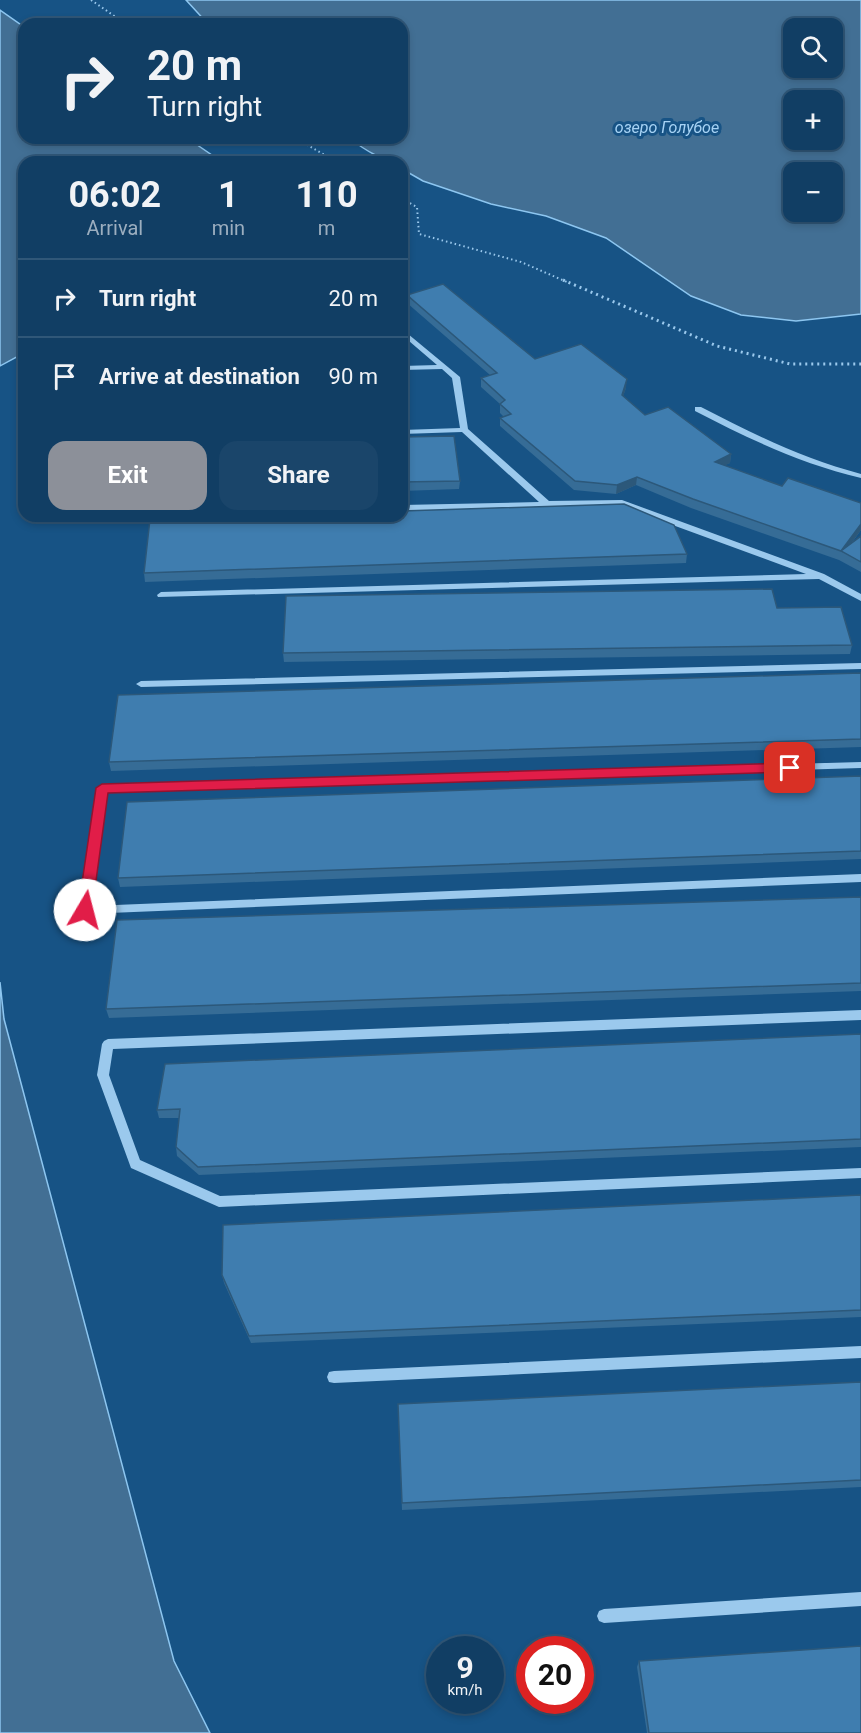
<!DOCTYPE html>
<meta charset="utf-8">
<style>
:root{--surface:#113e64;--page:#1a456a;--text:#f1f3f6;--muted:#9caebf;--line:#305778;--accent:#8c9099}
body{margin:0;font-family:Roboto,sans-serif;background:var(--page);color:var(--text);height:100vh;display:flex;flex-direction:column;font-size:22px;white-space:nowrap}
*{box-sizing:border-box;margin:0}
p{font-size:20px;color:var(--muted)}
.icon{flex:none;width:33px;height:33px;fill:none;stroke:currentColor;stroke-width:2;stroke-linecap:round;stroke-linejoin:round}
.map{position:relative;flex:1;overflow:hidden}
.drawer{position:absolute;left:18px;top:156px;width:390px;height:366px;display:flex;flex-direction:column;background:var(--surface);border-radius:18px;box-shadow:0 3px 9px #0003,0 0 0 2px var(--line)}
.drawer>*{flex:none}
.guide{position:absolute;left:18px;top:18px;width:390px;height:126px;border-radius:18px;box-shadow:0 3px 9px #0003,0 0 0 2px var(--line);background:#113e64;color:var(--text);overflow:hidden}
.controls{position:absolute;left:783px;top:18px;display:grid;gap:12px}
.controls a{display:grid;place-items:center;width:60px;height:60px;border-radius:12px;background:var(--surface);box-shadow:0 3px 9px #0003,0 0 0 2px var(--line);font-size:30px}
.speed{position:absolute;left:426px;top:1636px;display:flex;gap:12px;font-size:30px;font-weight:700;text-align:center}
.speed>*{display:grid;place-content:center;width:78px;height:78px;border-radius:50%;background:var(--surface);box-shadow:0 3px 9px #0003,0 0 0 2px var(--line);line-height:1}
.speed small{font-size:15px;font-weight:400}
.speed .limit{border:9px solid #d22;background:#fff;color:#111}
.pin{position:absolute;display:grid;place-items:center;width:51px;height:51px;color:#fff;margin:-26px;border-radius:12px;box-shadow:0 3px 9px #0006}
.me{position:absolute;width:66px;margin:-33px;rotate:8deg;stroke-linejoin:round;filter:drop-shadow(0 0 4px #0008)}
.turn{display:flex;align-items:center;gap:21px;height:126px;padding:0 30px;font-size:27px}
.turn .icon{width:78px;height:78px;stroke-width:2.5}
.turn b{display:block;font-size:42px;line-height:51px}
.eta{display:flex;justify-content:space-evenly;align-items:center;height:102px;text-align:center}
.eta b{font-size:36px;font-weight:700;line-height:42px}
.cta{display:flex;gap:12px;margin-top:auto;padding:12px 30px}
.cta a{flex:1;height:69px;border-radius:18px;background:var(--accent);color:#fff;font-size:24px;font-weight:700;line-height:69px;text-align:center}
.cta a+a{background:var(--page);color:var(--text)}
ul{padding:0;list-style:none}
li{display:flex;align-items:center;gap:18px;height:78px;padding:0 30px;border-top:2px solid var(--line)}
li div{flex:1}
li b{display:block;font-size:22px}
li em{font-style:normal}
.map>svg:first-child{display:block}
.water{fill:#426f94;stroke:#8dc6f0;stroke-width:1.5;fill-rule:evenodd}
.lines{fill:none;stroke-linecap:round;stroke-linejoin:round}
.path-far1{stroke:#9bc9ed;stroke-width:2;stroke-dasharray:1.5 3;stroke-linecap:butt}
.path{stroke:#9bc9ed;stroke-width:3;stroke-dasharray:2 4;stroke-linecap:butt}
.minor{fill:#9bc9ed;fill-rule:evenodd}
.wall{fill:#366c96}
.shaded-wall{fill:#2c587a}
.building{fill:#3f7daf;stroke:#2c587a;stroke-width:1.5}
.route{fill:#e11d48;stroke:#92132f;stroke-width:1.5}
.labels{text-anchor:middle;stroke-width:6;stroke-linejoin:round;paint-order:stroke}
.far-water-label{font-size:16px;font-style:italic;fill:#a7d3f5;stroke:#175385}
</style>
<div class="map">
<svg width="861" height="1733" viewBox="0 0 861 1733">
<rect width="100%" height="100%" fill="#175385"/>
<path class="water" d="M186,0H861V314L796,321L741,315L691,296L606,238L546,216L491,204L423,181L402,169V162C383,162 365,150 349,138H402V24H208ZM794,28H832V68H794ZM794,100H832V140H794ZM794,172H832V212H794Z
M0,10L24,27V138H187L222,162H24V353L0,366Z
M0,982L4,1019L174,1661L210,1733H0Z"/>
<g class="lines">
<path class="path-far1" d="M91,0L126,24
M295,138L337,162
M402,199L417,207L419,234L521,262L567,282"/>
<path class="path" d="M563,280L717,346L790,364H861"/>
<path class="minor" d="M402,329L460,377L468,429L549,501L622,500L824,574L861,594V601L819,579L158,597L157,595L161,592L806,574L618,505L402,511V505L539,502L462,432L402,434V430L460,428L452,378L442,369L402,370V366L437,365L402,335Z
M695,407H701C753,434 804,459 861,474V478C802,464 749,439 695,411Z
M861,663V669L141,687L136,684L141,681Z
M861,762V768L107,791L91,906L861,874V882L85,914L81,913L80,910L97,788L102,784Z
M861,1010V1020L113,1049L109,1075L140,1160L220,1196L861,1168V1178L219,1207L131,1168L97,1075L102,1044L104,1041L108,1039Z
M861,1346V1358L334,1383L329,1382L327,1377L329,1372L334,1371Z
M861,1592V1606L604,1623L599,1621L597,1616L599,1611L604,1609Z"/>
</g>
<path class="wall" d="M407,295L535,359L626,388L623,396L645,415L731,454L730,463L724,465L782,486L861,503V530L851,544L861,536V572L839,560L691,508L636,485L616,494L574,490L500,426V418L504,417L500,413V404L481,387V378L490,375L407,303Z
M402,437L460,481L459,489L402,491Z
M687,554L686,563L145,582L144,573Z
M777,608L852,645L850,654L284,662L283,653Z
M861,673V747L111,771L109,762Z
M861,776V859L120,887L118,878Z
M861,897V991L109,1018L106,1009Z
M861,1034V1147L199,1175L177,1156L176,1147L179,1118H159L157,1110Z
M861,1195V1317L251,1343L224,1283L222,1275Z
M861,1382V1487L402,1510L398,1404Z
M639,1661L861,1733H647L637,1667Z"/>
<path class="shaded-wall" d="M627,379L626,388L621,403L622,395Z
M731,454L730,463L714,471L715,462Z
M637,477L636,485L616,494L617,485Z
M861,524V530L844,553L841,551Z"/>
<path class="building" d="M443,284L535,359L581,344L627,379L622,395L645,415L668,407L731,454L715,462L782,486L788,478L861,503V524L841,551L693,499L637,477L617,485L575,481L500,418L511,414L500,404L505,400L481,378L497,373L407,295Z
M454,436L460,481L402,482V437Z
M624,504L674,525L687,554L144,573L150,519L248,516H402V511Z
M861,536V562L841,551Z
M772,589L777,608L841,607L852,645L283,653L286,596Z
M861,673V739L109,762L118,695Z
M861,776V851L118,878L127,802Z
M861,897V983L106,1009L117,920Z
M861,1034V1139L198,1167L176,1147L180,1109L157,1110L165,1064Z
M861,1195V1310L249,1336L222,1275L223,1225Z
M861,1382V1480L402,1503L398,1404Z
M861,1646V1733H649L639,1661Z"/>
<path class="route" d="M790,763L796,768L790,772L108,793L92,910L85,916L78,910L96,788L102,784Z"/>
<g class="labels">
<g class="far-water-label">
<text x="667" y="133">озеро Голубое</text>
</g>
</g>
</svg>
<div class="controls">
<a><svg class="icon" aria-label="search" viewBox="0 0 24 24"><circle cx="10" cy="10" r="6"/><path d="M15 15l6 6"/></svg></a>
<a>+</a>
<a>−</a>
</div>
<div class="speed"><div>9<small>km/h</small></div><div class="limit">20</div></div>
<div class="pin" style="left:790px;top:768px;background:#d93025"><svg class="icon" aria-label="arrive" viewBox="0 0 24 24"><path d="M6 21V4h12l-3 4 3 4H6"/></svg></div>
<svg class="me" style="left:85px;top:910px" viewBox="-20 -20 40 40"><circle r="19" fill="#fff"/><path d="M0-13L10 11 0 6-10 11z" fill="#e11d48"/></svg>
<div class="guide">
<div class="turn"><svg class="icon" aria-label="right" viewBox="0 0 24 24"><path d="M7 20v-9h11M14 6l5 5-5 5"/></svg><div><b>20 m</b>Turn right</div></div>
</div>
<section class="drawer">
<div class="eta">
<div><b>06:02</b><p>Arrival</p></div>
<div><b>1</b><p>min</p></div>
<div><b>110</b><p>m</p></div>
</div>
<ul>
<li><svg class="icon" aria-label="right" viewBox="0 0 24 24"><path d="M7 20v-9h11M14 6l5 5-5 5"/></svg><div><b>Turn right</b></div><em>20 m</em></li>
<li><svg class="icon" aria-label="arrive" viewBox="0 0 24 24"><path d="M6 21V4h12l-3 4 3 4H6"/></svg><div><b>Arrive at destination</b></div><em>90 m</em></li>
</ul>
<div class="cta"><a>Exit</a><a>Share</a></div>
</section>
</div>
